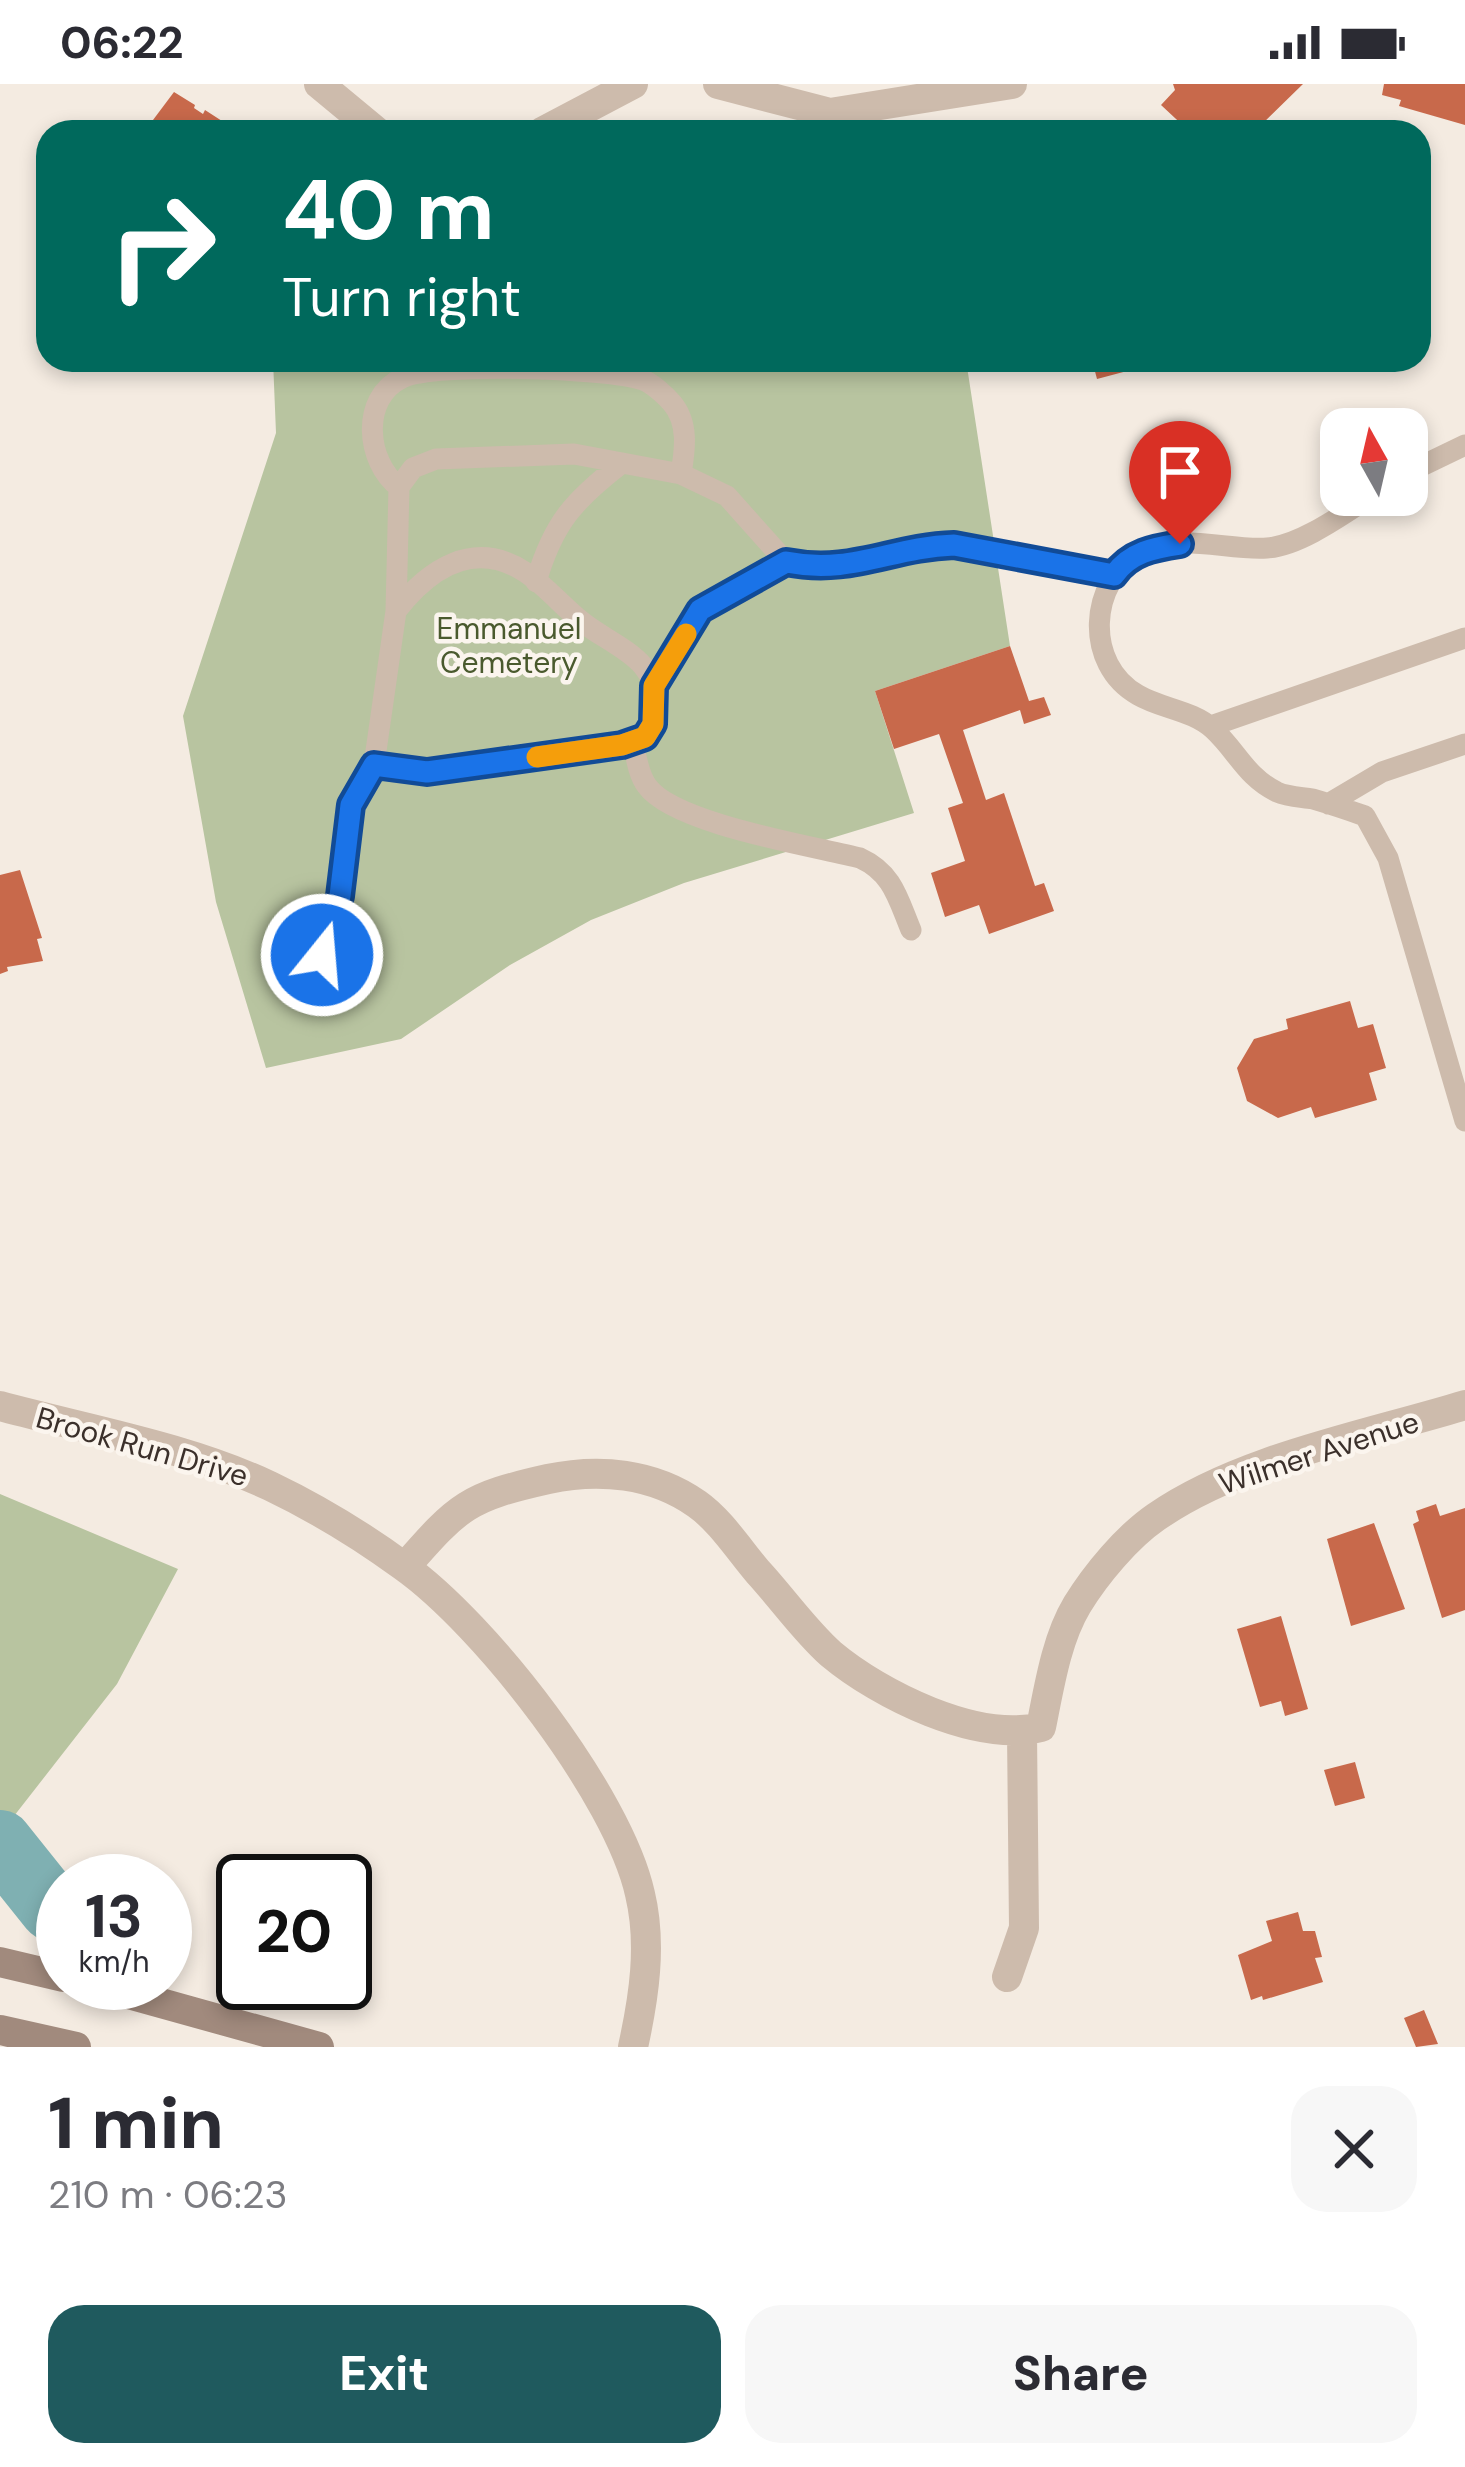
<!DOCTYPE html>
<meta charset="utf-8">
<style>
:root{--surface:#fff;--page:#f7f7f7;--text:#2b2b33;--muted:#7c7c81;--accent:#1f5a5e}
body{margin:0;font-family:"DM Sans",sans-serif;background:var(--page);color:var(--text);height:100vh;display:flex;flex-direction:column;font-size:45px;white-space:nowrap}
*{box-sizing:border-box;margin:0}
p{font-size:39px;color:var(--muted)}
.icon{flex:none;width:66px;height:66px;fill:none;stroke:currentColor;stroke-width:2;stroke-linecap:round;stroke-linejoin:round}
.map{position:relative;height:1963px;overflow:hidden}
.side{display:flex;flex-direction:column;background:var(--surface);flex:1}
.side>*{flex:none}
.banner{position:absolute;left:36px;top:36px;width:1395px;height:252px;border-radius:36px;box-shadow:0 6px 18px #0003;background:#00695c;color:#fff;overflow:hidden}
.needle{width:78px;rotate:352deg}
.controls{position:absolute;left:1320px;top:324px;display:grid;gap:24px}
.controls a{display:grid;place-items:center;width:108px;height:108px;border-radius:24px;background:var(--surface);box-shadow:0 6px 18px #0003;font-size:60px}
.speed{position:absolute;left:36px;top:1770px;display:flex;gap:24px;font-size:60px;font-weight:700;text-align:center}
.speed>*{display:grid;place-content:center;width:156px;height:156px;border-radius:50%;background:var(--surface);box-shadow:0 6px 18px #0003;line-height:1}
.speed small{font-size:30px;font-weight:400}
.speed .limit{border:6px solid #111;border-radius:18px;background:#fff;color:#111}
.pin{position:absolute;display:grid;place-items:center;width:102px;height:102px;color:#fff;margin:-123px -51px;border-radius:50% 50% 50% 0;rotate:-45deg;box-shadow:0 0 12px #0007}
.pin .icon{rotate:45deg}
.me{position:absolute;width:132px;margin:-66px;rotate:17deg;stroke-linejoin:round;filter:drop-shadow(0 0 9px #0008)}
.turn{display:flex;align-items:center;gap:42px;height:252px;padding:0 48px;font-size:54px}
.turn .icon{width:156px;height:156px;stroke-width:2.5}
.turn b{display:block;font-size:84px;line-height:102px}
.round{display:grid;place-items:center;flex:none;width:126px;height:126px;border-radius:36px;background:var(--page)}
.summary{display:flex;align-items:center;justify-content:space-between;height:204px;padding:0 48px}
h1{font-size:72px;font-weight:800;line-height:90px}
.cta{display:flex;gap:24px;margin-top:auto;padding:24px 48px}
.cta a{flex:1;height:138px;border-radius:36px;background:var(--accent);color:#fff;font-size:48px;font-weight:800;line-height:138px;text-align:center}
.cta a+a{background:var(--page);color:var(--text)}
.status{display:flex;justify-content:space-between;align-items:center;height:84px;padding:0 60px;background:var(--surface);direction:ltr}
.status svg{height:33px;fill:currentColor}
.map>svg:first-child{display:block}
.green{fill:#b8c4a0}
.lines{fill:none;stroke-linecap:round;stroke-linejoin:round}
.river{stroke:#7fb0b2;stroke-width:66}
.building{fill:#c8694b}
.lane{stroke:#cdbbac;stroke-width:21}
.street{stroke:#cdbbac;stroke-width:30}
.secondary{stroke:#a18a7d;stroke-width:30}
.route-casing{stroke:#114b97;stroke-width:30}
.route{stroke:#1a73e8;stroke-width:21}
.slow{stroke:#f59e0b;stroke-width:21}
.labels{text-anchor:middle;stroke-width:9;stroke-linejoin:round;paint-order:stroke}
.park-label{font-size:30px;fill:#4a5a2e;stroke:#fbf5ee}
.street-label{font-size:30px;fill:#3b302b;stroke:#fbf5ee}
</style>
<div class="status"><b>06:22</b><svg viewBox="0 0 49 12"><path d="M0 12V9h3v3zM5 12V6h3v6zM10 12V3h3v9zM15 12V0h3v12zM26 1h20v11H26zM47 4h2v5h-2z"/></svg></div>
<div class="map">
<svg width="1465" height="1963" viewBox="0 0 1465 1963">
<rect width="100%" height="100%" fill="#f4ebe1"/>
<path class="green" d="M273,276H966L1010,562L875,607L914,729L684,799L591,836L510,881L401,955L266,984L216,818L183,632L276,349Z
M0,1410L178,1485L117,1600L0,1750Z"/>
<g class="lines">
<path class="river" d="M0,1759L52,1824"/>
</g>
<path class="building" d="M1173,0H1303L1254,48H1190L1161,21L1175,6Z
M1384,0H1465V41L1399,22L1401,16L1382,11Z
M174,8L195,21L194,24L203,30L205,26L239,48H144Z
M1092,276H1144L1146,282L1097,295Z
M1010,562L1029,617L1044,613L1051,631L1024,640L1020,626L963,646L986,716L1004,709L1035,802L1044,799L1054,827L989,850L979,821L945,833L931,789L965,777L948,724L963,719L939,650L894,665L875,607Z
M20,786L42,854L37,855L43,877L7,883L8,887L0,890V791Z
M1350,917L1358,944L1373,940L1386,984L1369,989L1377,1016L1315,1034L1311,1023L1278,1034L1247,1017L1237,984L1254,955L1288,945L1286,935Z
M1436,1420L1440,1432L1465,1424V1526L1442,1534L1413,1440L1419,1437L1416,1427Z
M1374,1439L1405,1525L1351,1542L1327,1455Z
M1281,1532L1308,1625L1285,1632L1281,1617L1260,1623L1237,1545Z
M1355,1678L1365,1714L1335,1722L1324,1686Z
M1298,1828L1303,1847H1315L1322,1873L1315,1874L1323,1898L1263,1916L1262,1912L1251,1916L1238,1871L1272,1857L1266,1837Z
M1424,1926L1438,1960L1416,1963L1404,1934Z"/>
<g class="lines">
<path class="lane" d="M1407,389L1465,361
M399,403C366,378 360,314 402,294C435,278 607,284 643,296C652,299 666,312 672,319C689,339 685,366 681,390
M1373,411C1345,429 1300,462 1267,464C1229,467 1178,448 1141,468C1088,497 1084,581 1138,611C1162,625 1192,626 1213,645C1237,667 1246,693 1277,708C1288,713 1301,713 1313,715C1330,720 1348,726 1365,732L1388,774L1465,1037
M536,498C553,439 574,416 622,379
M654,602L700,526L786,478
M1211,642L1465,554
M633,658C636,672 638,690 647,702C674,740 813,762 860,774C893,789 898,815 911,846
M374,681L427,688L622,661C643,654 654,648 656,624C660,574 613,563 581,537C562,522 545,501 525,488C473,454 428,486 396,527
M1328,720L1382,688L1465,660
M312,903L341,812L351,721L374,681L396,527L399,403L413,384L436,375L574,370L681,390L727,412L786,478L817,484L844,483L929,462L954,461L1114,491"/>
<path class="street" d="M319,0L377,48
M718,0L830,29L1012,0
M542,48L633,0
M0,1322C89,1346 187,1363 270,1402C316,1424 362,1452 403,1482C485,1540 618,1711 640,1810C652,1860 644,1913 633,1963
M405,1483C459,1421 468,1413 548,1395C599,1384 653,1389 697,1420C720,1436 740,1467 758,1488C782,1514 805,1547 831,1570C880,1611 977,1659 1041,1643C1049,1604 1056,1556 1077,1521C1096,1490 1127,1453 1156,1433C1241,1374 1367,1351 1465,1321
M1007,1893L1024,1844L1022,1648"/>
<path class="secondary" d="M0,1878L63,1893
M89,1899L319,1963
M0,1946L76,1963"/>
</g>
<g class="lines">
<defs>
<path id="route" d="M322,871L340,812L351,721L374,681L427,688L622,661L645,653L653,640L654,602L700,526L786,478C852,491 891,463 954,461L1114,491C1130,468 1154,464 1180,460"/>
</defs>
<use href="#route" class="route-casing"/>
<use href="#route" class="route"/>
<path class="slow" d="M537,673L622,661L645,653L653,640L654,602L686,550"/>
</g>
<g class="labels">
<g class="park-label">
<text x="509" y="555">Emmanuel<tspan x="509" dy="34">Cemetery</tspan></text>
</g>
<g class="street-label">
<text transform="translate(142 1363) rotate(16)" y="10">Brook Run Drive</text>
<text transform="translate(1319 1369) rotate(-18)" y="10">Wilmer Avenue</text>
</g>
</g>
</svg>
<div class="controls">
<a><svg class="needle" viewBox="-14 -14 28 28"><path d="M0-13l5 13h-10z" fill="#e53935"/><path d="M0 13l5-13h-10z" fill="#7c7c81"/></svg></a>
</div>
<div class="speed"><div>13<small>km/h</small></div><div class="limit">20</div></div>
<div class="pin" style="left:1180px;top:460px;background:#d93025"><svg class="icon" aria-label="arrive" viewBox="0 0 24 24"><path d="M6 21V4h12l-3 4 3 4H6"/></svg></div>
<svg class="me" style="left:322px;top:871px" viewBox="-20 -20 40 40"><circle r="17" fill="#1a73e8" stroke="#fff" stroke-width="3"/><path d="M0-11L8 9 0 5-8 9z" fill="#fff"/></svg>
<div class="banner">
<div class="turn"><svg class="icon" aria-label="right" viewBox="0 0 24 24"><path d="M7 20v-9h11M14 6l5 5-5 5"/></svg><div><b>40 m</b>Turn right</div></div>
</div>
</div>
<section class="side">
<div class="summary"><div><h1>1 min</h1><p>210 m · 06:23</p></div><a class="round"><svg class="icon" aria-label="close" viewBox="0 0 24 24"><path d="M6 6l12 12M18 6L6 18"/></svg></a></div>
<div class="cta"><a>Exit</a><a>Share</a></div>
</section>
